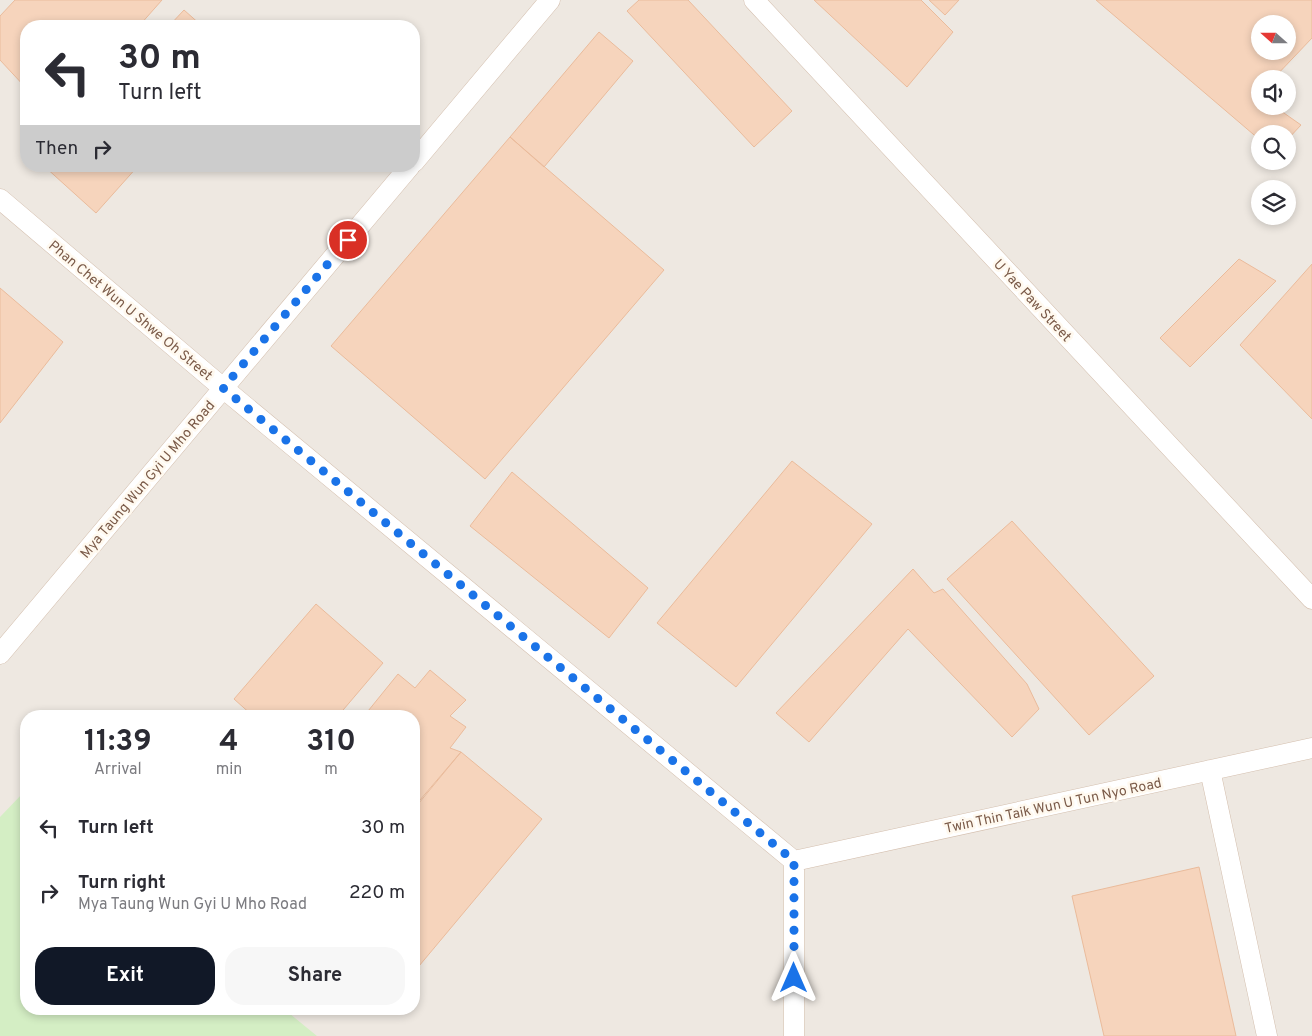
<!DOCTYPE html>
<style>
:root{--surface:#fff;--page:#f7f7f7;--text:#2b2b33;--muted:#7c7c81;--accent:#111827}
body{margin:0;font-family:Overpass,sans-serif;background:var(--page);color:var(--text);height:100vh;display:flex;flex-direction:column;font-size:19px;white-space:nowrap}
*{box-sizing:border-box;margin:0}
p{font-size:16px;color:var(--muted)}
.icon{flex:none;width:28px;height:28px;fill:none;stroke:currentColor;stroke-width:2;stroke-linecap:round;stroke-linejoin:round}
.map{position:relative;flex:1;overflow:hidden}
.sheet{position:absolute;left:20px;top:710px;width:400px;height:305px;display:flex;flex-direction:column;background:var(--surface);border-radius:20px;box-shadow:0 2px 8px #0003}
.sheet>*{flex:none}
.banner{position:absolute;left:20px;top:20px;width:400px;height:152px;border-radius:20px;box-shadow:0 2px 8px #0003;background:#fff;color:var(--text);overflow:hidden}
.needle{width:32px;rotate:291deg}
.fabs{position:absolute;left:1251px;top:15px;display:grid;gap:10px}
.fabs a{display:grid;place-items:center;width:45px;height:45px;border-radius:50%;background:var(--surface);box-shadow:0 2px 8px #0003;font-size:25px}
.pin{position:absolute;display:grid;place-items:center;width:42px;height:42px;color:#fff;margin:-21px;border:2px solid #fff;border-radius:50%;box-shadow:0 1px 5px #0007}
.me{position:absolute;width:55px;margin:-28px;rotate:0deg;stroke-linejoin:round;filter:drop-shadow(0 0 4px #0008)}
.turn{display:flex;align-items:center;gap:18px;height:105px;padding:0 15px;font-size:22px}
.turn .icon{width:65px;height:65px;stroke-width:2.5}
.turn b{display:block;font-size:35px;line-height:42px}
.then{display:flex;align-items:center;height:48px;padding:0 15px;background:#0003;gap:10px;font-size:19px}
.eta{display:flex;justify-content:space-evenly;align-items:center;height:85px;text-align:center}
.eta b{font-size:30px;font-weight:700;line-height:35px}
.button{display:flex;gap:10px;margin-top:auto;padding:10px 15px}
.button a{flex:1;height:58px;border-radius:20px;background:var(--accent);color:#fff;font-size:20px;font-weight:700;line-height:58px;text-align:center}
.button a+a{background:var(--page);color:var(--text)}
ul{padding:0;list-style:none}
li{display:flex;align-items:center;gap:15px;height:65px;padding:0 15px}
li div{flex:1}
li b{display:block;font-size:19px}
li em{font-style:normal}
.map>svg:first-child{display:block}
.industrial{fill:#eee8e1;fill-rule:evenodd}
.green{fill:#d4eec4}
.building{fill:#f6d4bc;stroke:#eabb9b;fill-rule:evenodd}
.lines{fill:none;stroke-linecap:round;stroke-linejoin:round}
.minor-casing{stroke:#d4bfae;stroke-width:21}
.minor{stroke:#fff;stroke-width:20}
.route{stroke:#1a73e8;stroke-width:9;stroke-dasharray:0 16.2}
.labels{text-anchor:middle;stroke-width:5;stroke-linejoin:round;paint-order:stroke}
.street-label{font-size:14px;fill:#7b5b49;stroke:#fff9ef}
</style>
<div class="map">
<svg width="1312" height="1036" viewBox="0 0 1312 1036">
<rect width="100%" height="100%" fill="#fef6e7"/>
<path class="industrial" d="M0,0H1312V1036H0ZM1260,24H1288V51H1260ZM26,26H414V166H26ZM1260,79H1288V106H1260ZM1260,134H1288V161H1260ZM1260,189H1288V216H1260ZM26,716H414V1009H26Z"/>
<path class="green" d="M23,793L26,796V1009H284L317,1036H0V817Z"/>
<path class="building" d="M15,0H162L139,26H26V88L0,60V16Z
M639,0H688L792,111L754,147L627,11Z
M814,0H921L953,32L907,87Z
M929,0H959L945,15Z
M1096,0H1312V38L1273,79H1260V92L1257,95L1260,97V106H1274L1301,125L1288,139V134H1260V140ZM1260,24H1288V51H1260Z
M184,10L202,26H169Z
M599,32L633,61L544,167L510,137Z
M510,137L664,270L485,479L331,346Z
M44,166H138L96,213Z
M1239,259L1276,281L1190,367L1160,338Z
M1312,264V419L1240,345Z
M0,288L63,342L0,423Z
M792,461L872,524L736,687L657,623Z
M512,472L648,588L609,638L470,526Z
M1012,521L1154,676L1089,735L947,579Z
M913,569L934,593L943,589L1027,684L1039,709L1012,737L908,629L809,742L776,713Z
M316,604L383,663L338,716H253L234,699Z
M430,670L466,700L450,716L466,727L450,748L461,752L414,809V716H364L398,674L415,688Z
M461,752L542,819L414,972V807Z
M1199,867L1236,1036H1104L1072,896Z"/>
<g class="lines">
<defs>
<path id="minor" d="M754,0L1312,599
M414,162L550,0
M0,199L223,388L794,861
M0,654L410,166
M1210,770L1267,1036
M794,861L1312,748
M794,861V1036"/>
</defs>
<use href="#minor" class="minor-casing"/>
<use href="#minor" class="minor"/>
</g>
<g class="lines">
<path class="route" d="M348,240L223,388L794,861V978"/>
</g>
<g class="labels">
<g class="street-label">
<text transform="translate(1033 300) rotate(47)" y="5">U Yae Paw Street</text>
<text transform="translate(131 310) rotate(40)" y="5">Phan Chet Wun U Shwe Oh Street</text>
<text transform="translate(147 479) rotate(-50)" y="5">Mya Taung Wun Gyi U Mho Road</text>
<text transform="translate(1053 805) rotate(-12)" y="5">Twin Thin Taik Wun U Tun Nyo Road</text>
</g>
</g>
</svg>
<div class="fabs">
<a><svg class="needle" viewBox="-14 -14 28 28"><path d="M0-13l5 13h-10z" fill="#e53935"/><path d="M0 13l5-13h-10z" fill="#7c7c81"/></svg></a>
<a><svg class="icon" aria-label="sound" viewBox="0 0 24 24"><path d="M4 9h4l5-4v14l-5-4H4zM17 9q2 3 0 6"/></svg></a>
<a><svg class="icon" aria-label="search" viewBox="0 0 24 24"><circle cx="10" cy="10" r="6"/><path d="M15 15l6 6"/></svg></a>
<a><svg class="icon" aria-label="layers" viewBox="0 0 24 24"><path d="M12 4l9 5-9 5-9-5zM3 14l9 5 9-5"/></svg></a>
</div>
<div class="pin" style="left:348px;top:240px;background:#d93025"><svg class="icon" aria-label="arrive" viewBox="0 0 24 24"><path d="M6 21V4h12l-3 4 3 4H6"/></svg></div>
<svg class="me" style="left:794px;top:978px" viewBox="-20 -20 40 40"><path d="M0-17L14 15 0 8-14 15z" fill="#1a73e8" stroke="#fff" stroke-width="4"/></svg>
<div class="banner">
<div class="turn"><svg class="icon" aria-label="left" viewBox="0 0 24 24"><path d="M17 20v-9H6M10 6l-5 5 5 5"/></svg><div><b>30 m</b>Turn left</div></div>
<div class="then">Then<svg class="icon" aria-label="right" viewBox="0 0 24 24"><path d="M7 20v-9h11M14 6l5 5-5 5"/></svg></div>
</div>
<section class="sheet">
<div class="eta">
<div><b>11:39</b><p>Arrival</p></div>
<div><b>4</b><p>min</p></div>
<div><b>310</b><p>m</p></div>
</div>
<ul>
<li><svg class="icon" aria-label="left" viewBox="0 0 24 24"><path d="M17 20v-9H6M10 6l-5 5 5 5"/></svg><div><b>Turn left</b></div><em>30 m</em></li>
<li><svg class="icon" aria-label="right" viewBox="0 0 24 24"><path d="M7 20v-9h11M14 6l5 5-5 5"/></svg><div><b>Turn right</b><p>Mya Taung Wun Gyi U Mho Road</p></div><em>220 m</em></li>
</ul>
<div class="button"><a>Exit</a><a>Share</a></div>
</section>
</div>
